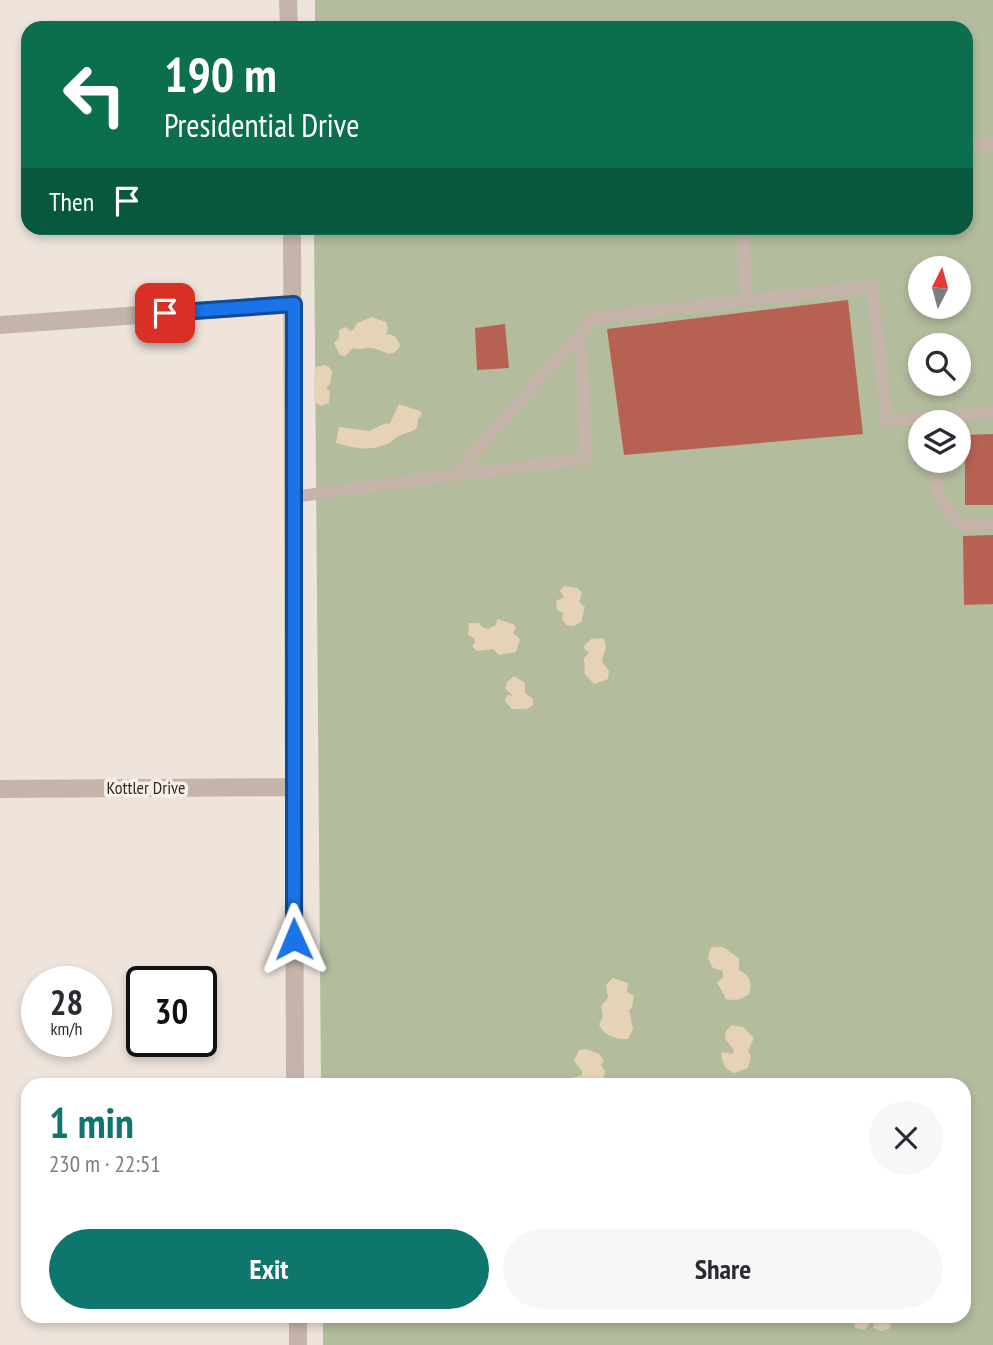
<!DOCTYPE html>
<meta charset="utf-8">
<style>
:root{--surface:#fff;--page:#f7f7f7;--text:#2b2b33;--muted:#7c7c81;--accent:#0f766e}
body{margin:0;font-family:"PT Sans Narrow",sans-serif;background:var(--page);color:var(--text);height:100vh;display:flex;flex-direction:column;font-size:26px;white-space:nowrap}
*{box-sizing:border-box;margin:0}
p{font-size:23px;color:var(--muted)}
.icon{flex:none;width:38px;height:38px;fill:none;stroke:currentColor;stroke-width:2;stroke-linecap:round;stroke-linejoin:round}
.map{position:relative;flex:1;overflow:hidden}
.drawer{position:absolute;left:21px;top:1078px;width:950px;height:245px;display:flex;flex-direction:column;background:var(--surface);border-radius:21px;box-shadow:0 4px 10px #0003}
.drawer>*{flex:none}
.top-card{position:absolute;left:21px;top:21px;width:952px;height:214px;border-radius:21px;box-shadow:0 4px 10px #0003;background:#0b6e4f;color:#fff;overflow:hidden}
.needle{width:46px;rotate:6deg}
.fabs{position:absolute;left:908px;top:256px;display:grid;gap:14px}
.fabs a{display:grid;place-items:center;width:63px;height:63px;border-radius:50%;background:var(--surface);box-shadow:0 4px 10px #0003;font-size:35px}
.speed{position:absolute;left:21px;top:966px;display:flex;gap:14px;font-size:35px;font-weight:700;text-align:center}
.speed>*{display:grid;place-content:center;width:91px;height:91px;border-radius:50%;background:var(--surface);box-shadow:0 4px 10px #0003;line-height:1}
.speed small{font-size:18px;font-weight:400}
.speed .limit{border:4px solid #111;border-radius:10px;background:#fff;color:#111}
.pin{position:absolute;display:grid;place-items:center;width:60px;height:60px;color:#fff;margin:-30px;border-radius:14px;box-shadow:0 4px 10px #0006}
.me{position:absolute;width:77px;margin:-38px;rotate:359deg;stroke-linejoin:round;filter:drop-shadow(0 0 5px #0008)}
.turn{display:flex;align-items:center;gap:24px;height:147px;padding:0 28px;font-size:32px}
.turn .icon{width:91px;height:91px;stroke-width:2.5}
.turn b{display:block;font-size:49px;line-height:60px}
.then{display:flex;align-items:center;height:66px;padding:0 28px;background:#0003;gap:14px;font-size:26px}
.round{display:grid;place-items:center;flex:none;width:74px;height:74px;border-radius:37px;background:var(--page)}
.summary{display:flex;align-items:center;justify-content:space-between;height:119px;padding:0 28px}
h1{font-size:42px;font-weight:700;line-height:52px;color:var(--accent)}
.button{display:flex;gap:14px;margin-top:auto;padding:14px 28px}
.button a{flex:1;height:80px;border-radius:42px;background:var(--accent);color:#fff;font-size:28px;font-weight:700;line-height:80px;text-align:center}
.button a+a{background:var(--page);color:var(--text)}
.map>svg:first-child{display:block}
.green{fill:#b4bc9e;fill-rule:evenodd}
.sand{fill:#e6d2b6}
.building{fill:#b76152}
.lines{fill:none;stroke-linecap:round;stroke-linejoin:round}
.service{stroke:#c5b4a9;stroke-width:12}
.minor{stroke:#c5b4a9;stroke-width:18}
.route-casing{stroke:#114b97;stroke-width:18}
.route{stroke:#1a73e8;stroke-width:12}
.labels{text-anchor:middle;stroke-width:7;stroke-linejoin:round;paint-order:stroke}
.street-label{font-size:18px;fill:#332b28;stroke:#f7efe8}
</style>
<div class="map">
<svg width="993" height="1345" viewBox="0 0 993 1345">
<rect width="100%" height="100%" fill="#eee4dc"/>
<path class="green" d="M315,0H993V1345H323V1316H964V1085H321L314,228H966V28H315ZM920,268H959V306H920ZM920,345H959V383H920ZM920,422H959V460H920Z"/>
<path class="sand" d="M372,317L386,322L388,328L386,334C395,335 397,337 400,346C391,362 383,348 370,348C364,348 359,350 353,348L345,356L340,355L334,343L339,338V330L346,327L350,331L353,330L357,323Z
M324,365L329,367L332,372L330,384L326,388L330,391L329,403L321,406L314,402C315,391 312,377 316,367Z
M399,404L420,411L422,414L418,419L417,428C412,432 407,432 401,435C396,437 392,442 387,444C369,452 354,448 336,443L339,427L369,431L386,423L389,425Z
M564,586L578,588L582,593L579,602L585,607L581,622L574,626L566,625L562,619L563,613L557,610L556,601L564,597L560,591Z
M497,619L513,624L516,628L513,633L520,639L516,652L499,655L493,649L477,651L472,646L475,643L474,638L468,635L469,623H479L482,627L488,629L496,625Z
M603,638C609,649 603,652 602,662L609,671L608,679L594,684L585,674L584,658L589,653L583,647L591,639Z
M514,676L525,683V693L533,699V705L527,709H512L505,701L507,695L513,696L505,688L507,682Z
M713,947H723L739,958V970C751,977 752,982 749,994C741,1000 735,1001 726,999L717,982L723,978V971L713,968L708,958L710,949Z
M613,978L628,983L627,992L634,996L632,1008L629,1010L633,1029L628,1039C617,1040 602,1035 599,1024L603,1016L601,1006L608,998L606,985Z
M732,1025L743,1027L754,1038L748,1051L751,1056L748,1068L733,1073L725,1067L721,1056L722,1052L732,1054L734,1050L725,1039L726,1031Z
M586,1049L599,1054L604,1061L601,1065L605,1071L603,1080L596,1085H568L572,1078L582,1075V1071L574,1061L579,1050Z
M853,1316H894L889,1329L882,1331L873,1328L874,1323L871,1322L865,1330L855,1328Z"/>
<path class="building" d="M848,300L863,434L624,455L607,329Z
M505,324L509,368L477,370L475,328Z
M993,434V505H965V435Z
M993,535V604L964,605L963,536Z"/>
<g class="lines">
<path class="service" d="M966,146L993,143
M742,228L747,300
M933,460L939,496L961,526L993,523
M455,475L586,459L580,334
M293,497L455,475L594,318L872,286L887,421L993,412"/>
<path class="minor" d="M288,0L289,28
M292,228L295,1085
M0,325L294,304
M0,789L293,787
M298,1316V1345"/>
</g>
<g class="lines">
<defs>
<path id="route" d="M165,313L294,304V939"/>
</defs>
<use href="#route" class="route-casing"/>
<use href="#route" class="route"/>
</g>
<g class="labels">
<g class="street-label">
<text x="146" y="794">Kottler Drive</text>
</g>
</g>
</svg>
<div class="fabs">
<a><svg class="needle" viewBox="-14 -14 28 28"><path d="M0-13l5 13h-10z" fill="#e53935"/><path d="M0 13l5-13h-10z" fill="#7c7c81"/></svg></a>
<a><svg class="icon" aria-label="search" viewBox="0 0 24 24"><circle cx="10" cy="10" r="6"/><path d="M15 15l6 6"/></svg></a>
<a><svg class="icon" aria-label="layers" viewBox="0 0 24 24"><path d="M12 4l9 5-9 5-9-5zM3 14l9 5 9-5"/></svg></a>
</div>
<div class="speed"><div>28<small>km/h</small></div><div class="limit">30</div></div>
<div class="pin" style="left:165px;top:313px;background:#d93025"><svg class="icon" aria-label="arrive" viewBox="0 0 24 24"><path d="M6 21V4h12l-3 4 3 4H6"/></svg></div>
<svg class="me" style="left:294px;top:939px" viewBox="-20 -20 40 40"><path d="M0-17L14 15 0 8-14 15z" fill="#1a73e8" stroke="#fff" stroke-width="4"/></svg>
<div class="top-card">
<div class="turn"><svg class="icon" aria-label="left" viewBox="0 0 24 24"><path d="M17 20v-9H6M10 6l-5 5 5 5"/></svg><div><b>190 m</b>Presidential Drive</div></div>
<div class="then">Then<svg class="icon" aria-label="arrive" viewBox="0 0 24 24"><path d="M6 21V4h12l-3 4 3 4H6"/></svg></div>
</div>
<section class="drawer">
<div class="summary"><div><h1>1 min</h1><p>230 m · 22:51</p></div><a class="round"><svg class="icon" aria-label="close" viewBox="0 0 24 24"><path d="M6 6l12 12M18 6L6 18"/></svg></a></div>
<div class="button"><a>Exit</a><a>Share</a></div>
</section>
</div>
